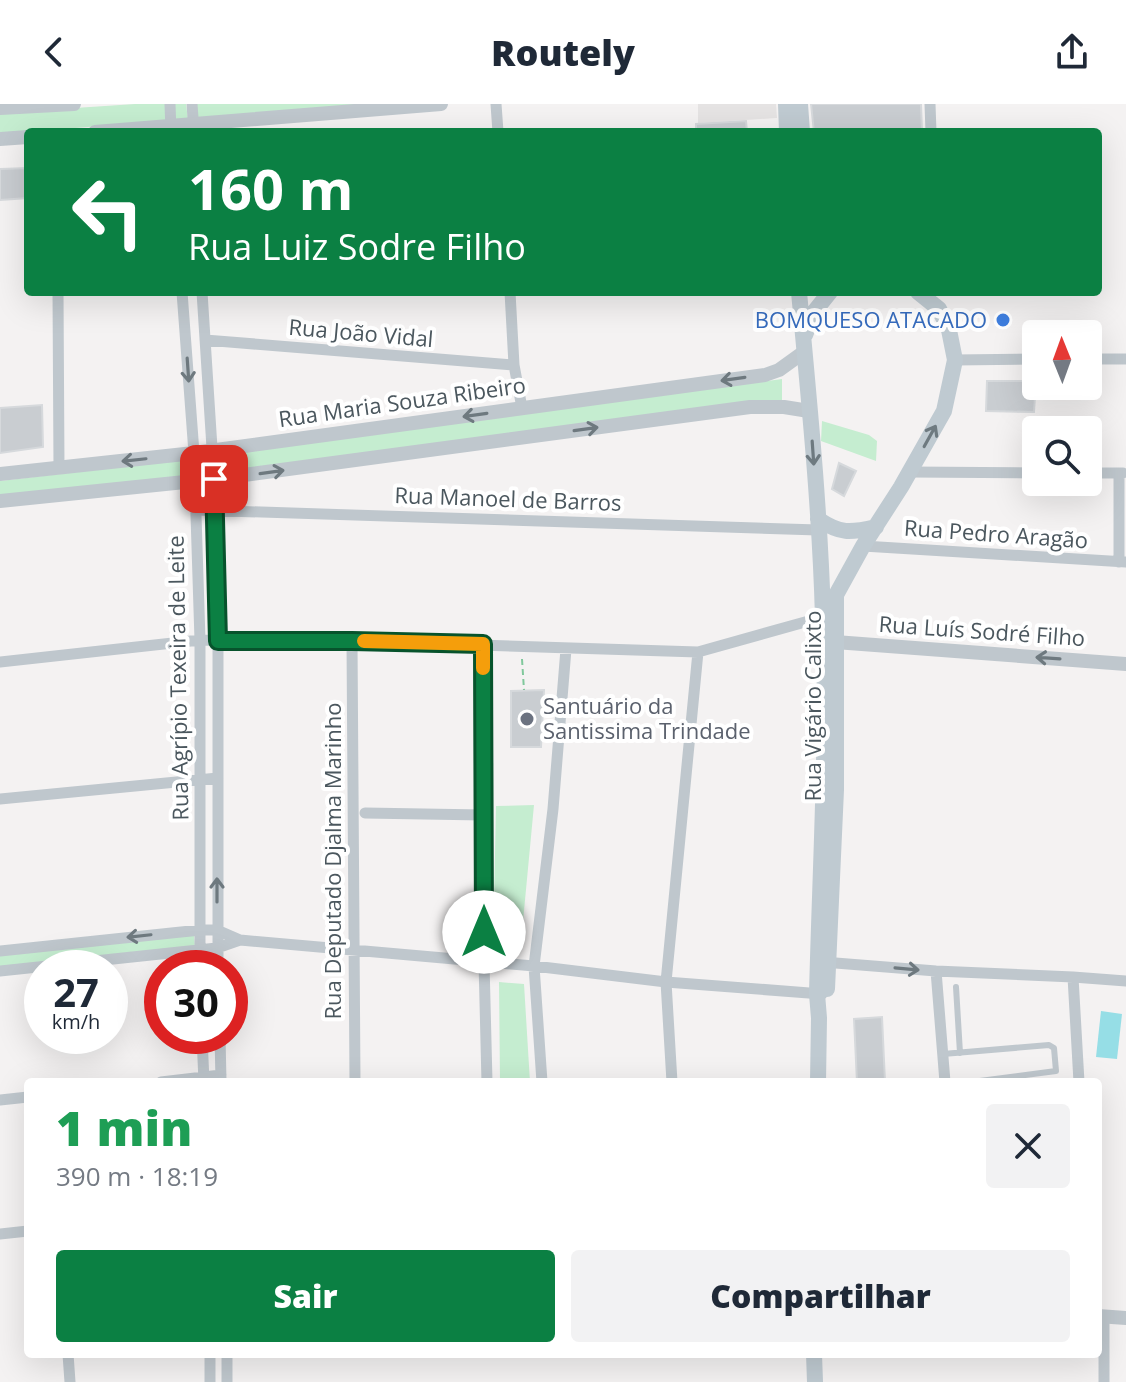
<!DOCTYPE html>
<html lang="pt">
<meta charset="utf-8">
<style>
:root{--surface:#fff;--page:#f2f2f3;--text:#1f2937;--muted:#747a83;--accent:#0b8043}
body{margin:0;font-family:"Open Sans",sans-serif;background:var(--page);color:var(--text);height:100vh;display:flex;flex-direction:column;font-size:30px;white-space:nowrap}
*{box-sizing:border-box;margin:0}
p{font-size:26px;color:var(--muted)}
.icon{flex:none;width:44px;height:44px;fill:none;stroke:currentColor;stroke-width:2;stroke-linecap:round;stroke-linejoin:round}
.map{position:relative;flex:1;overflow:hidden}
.sheet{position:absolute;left:24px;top:974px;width:1078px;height:280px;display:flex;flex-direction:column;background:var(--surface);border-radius:8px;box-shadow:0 8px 32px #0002}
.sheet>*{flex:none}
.hud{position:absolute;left:24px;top:24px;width:1078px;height:168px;border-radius:8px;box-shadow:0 8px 32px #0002;background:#0b8043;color:#fff;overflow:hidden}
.needle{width:52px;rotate:359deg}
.fabs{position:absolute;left:1022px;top:216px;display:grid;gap:16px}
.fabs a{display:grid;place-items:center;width:80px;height:80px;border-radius:8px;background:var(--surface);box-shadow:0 8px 32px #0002;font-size:40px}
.speed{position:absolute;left:24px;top:846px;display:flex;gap:16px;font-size:40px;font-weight:700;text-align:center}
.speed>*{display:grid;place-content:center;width:104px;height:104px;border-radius:50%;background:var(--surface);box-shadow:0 8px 32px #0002;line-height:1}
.speed small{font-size:20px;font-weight:400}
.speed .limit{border:12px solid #d22;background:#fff;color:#111}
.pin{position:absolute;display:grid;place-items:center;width:68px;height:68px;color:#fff;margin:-34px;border-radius:16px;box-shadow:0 4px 12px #0006}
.me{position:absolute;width:88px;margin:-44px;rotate:0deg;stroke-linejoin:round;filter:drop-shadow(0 0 6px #0008)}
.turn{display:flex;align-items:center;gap:28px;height:168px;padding:0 32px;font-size:36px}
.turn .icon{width:104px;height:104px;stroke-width:2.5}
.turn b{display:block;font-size:56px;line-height:68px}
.round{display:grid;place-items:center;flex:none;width:84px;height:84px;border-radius:8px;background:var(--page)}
.headline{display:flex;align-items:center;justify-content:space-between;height:136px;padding:0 32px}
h1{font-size:48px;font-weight:800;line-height:60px;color:#1e9e55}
.action{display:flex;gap:16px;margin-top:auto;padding:16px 32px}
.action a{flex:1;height:92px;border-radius:8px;background:var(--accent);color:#fff;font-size:32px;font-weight:800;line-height:92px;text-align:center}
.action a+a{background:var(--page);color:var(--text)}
header{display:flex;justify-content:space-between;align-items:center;height:104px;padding:0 32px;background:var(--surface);font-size:36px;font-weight:800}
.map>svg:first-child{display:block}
.education{fill:#e5e3e3}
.green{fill:#c5edd0}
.water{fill:#96dee6}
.building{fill:#c9cdd1;stroke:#d6d9dc;stroke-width:2}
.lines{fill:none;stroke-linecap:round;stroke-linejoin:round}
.path{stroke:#80c89c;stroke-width:2;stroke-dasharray:6 4;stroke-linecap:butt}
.service{stroke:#bfc7cd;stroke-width:6}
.minor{stroke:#bfc7cd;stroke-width:11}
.tertiary{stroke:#bfc7cd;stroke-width:14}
.secondary{stroke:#bfcad1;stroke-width:16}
.oneway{stroke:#6e797f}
.oneway2{stroke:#6e7a80}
.route-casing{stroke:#07532c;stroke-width:20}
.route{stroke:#0b8043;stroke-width:14}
.slow{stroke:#f59e0b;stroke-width:14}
.shop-dot{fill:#3f7fe0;stroke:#fff;stroke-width:3}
.worship-dot{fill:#6b7280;stroke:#fff;stroke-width:3}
.labels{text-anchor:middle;stroke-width:8;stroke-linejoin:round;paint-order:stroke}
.shop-label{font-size:22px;fill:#366cbe;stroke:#fff;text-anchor:end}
.street-label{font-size:22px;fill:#4b575e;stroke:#fff}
.worship-label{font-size:22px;fill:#5b616d;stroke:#fff;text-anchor:start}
</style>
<header><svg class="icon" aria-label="back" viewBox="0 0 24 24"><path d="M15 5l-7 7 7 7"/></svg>Routely<svg class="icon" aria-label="share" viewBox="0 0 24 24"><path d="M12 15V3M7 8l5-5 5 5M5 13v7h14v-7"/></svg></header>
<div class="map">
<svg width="1126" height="1278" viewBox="0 0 1126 1278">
<rect width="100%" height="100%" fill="#f4f2f2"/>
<path class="education" d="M698,0H776L777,14L698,19Z"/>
<path class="green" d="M135,0H186L188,15L0,30V9Z
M196,0H402L197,16Z
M782,275V300L219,370L216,351Z
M822,317L869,331L877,337L876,357L821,337Z
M189,355L188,373L0,392V377Z
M534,701L520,849L493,845L496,702Z
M194,830L195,843L0,863V850Z
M499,878L524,880L530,978H500Z"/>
<path class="water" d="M1101,907L1122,910L1117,955L1096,953Z"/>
<path class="building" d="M811,0H921L922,28H814Z
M746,17L747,28H696V20Z
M28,64V94L0,96V65Z
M987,277H1036L1034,308L986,307Z
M42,301L43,343L0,349V304Z
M839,359L856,367L844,392L832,385Z
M544,586L541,643H511V587Z
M882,913L885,978H857L854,915Z"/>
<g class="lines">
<path class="path" d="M522,555L524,586"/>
<path class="service" d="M956,883L960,949
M943,950L1049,941L1054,944L1056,967L972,978"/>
<path class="minor" d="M170,0L171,27
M192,0L194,28
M496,0L498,28
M930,0L931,28
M58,188L59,364
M182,188L194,349L200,536V864
M202,188L214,375L218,537V864
M510,188L514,261L522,304
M205,236L514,261
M1088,255H1126
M955,256L1036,255
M910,368L1036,369
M1088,369H1123
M1119,369V458
M196,406L818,426
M863,442L1126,458
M352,537L355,978
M483,540L484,858L487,978
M0,558L200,536L352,537L698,548L823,513
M0,695L218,674
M365,709L483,711
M0,847L200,826H217L240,836L534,862L666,878L822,890
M823,858L936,867L1073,873L1126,877
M0,867L217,844L240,836
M936,867L945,978
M1073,873L1079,978
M202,932L204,978
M220,932L221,977
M161,978L221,971
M542,978L534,862L553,705L566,545
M672,978L666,878L698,548
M0,996L28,993
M0,1130L28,1127
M68,1250L70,1278
M210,1250V1278
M227,1278V1250
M1104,1278V1212"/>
<path class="tertiary" d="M0,4L74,0
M95,28L441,0
M0,35L28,33
M0,370L194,349L765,271L779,266L804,248
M0,397L214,375L750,303H784L809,307
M835,538L1126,560
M1098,1212L1126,1214"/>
<path class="secondary" d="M786,0L787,28
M800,0L802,28
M799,188C809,296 820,405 823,514C828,639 820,765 817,890L819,914L818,978
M805,231L814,208L830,188
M818,415C840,430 850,429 876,423
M827,885L836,686V491L863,442L901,383L944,307L955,256L949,226L939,205L918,188
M814,1250L815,1278"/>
</g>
<defs><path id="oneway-shaft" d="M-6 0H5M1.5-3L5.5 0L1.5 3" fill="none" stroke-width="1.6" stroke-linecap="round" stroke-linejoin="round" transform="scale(2)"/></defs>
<g class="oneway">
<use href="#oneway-shaft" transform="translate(188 266) rotate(86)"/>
<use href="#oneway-shaft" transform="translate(733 275) rotate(172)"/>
<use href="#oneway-shaft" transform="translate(475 311) rotate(172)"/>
<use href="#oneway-shaft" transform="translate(586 325) rotate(-8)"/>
<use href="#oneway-shaft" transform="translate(134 356) rotate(174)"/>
<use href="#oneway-shaft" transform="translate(272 368) rotate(-8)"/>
<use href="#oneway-shaft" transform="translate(1048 554) rotate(-176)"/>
<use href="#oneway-shaft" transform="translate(217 786) rotate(-90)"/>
<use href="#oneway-shaft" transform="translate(139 832) rotate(174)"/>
<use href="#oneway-shaft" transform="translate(907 865) rotate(5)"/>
</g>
<g class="oneway2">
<use href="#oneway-shaft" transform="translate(930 332) rotate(-61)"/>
<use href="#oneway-shaft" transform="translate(813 349) rotate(86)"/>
</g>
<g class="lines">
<defs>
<path id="route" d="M214,375L218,537H352L483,540L484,828"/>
</defs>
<use href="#route" class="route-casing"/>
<use href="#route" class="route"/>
<path class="slow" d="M364,537L483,540V564"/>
</g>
<circle class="shop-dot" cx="1003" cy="216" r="8"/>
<circle class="worship-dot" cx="527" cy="615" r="8"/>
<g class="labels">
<g class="shop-label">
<text x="987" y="224">BOMQUESO ATACADO</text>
</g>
<g class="street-label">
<text transform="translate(361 229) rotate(5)" y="8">Rua João Vidal</text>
<text transform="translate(402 298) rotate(-8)" y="8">Rua Maria Souza Ribeiro</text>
<text transform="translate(508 395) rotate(2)" y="8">Rua Manoel de Barros</text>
<text transform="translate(996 430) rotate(4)" y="8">Rua Pedro Aragão</text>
<text transform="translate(982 527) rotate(4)" y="8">Rua Luís Sodré Filho</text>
<text transform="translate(178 574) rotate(-91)" y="8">Rua Agrípio Texeira de Leite</text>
<text transform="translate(813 602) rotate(-90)" y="8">Rua Vigário Calixto</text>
<text transform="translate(333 757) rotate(-90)" y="8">Rua Deputado Djalma Marinho</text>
</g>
<g class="worship-label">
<text x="543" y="610">Santuário da<tspan x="543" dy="25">Santissima Trindade</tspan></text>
</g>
</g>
</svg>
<div class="fabs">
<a><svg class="needle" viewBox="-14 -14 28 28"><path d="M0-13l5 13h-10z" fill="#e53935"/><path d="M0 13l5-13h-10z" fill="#747a83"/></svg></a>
<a><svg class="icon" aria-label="search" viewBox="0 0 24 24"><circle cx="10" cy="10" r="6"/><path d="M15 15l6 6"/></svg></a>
</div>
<div class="speed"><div>27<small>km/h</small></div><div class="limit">30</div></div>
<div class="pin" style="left:214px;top:375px;background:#d93025"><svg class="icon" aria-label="arrive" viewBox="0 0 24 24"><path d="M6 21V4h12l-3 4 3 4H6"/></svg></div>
<svg class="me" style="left:484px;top:828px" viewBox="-20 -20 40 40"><circle r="19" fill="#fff"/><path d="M0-13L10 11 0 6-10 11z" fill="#0b8043"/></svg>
<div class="hud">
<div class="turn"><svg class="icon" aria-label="left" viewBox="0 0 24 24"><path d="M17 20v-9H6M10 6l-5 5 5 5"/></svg><div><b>160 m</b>Rua Luiz Sodre Filho</div></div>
</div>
<section class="sheet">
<div class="headline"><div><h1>1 min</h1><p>390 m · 18:19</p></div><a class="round"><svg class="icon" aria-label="close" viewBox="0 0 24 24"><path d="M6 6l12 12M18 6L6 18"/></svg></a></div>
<div class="action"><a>Sair</a><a>Compartilhar</a></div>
</section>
</div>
